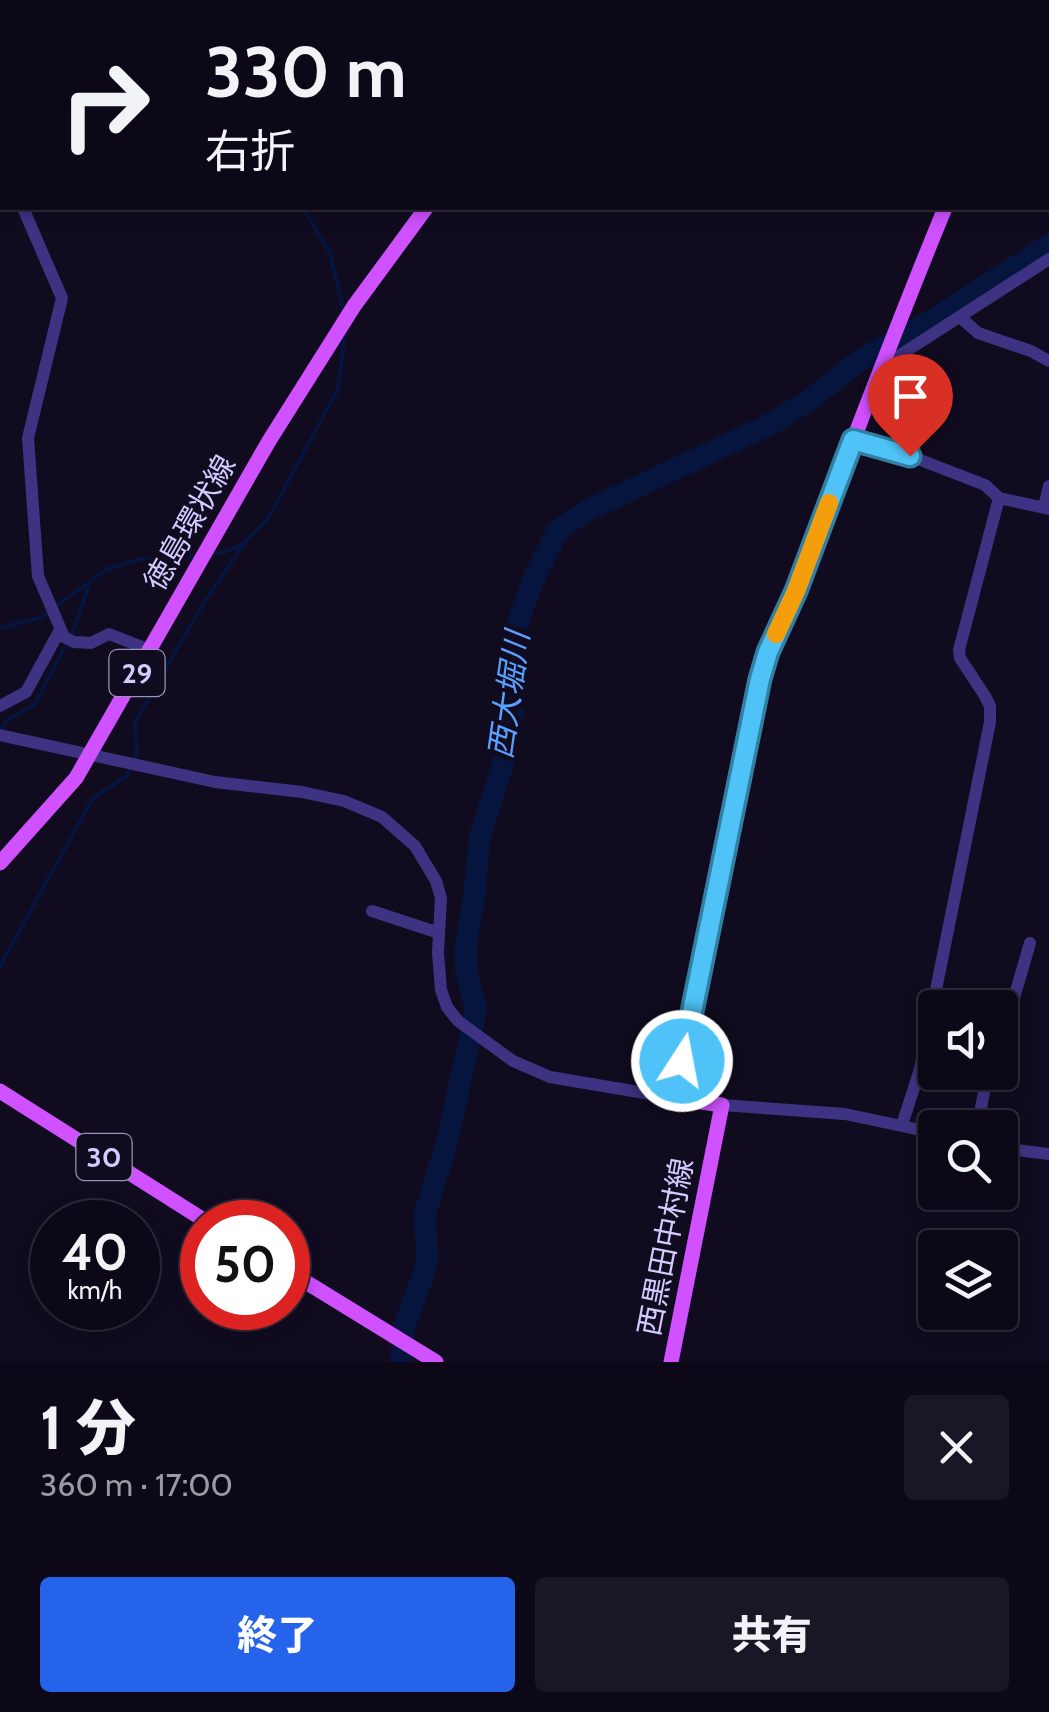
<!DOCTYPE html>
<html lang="ja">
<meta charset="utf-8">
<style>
:root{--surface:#0d0818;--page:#1b1625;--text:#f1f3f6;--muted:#9a9aa2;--line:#2d2937;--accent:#2563eb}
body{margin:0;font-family:Cabin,"Noto Sans JP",sans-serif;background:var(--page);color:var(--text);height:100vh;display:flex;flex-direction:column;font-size:38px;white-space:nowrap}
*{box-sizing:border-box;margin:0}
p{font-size:32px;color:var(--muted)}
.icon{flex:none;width:55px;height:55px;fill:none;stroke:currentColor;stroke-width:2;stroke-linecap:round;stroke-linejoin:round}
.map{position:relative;height:1362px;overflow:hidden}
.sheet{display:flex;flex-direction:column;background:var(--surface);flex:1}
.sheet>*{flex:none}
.hud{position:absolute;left:0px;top:0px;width:1050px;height:210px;box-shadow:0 5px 15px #0003,0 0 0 2px var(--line);background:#0d0818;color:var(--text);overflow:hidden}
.buttons{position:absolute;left:918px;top:990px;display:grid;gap:20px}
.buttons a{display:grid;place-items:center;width:100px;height:100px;border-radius:10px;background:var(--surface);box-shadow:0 5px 15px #0003,0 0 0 2px var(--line);font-size:50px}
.speed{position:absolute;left:30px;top:1200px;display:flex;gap:20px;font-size:50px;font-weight:700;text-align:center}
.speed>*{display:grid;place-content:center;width:130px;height:130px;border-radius:50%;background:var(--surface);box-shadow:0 5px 15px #0003,0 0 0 2px var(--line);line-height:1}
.speed small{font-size:25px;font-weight:400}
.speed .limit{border:15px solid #d22;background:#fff;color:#111}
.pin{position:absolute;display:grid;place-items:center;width:85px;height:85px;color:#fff;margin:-102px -42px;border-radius:50% 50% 50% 0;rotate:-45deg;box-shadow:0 0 10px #0007}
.pin .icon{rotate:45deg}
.me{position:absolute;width:110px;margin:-55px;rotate:11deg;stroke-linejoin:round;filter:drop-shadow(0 0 8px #0008)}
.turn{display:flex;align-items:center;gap:35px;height:210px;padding:0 40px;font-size:45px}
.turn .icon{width:130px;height:130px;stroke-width:2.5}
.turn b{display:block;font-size:70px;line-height:85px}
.round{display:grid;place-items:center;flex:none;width:105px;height:105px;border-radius:10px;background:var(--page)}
.head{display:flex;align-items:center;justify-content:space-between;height:170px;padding:0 40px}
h1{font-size:60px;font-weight:800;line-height:75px}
.primary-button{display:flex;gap:20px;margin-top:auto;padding:20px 40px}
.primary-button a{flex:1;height:115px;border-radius:10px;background:var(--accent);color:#fff;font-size:40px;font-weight:800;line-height:115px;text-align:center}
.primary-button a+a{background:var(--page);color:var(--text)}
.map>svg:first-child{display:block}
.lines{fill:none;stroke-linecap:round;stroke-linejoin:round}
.stream{stroke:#06153e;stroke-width:4}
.river{stroke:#06153e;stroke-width:22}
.building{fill:#231642;stroke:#3c266f;stroke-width:2.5}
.minor{stroke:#3e3382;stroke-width:12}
.major{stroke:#cf51ff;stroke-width:15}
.route-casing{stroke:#337fa1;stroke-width:25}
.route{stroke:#4fc3f7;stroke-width:18}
.slow{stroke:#f59e0b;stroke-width:18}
.labels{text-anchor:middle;stroke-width:10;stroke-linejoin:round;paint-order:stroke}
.shield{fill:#110b20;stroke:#9a91bc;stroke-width:2.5}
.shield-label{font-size:28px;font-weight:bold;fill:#d5caff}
.street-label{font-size:30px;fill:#d5caff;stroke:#110b20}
.water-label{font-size:32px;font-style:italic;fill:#58a1ff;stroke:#110b20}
</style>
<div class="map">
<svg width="1049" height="1362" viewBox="0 0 1049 1362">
<rect width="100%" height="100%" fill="#110b20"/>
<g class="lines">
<path class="stream" d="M303,208L330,253L344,313
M211,554L226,552L244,543L268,519L338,389L346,327
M55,607L107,569L140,559L196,557
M0,628L43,617L47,613
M72,634L90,582
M0,732L7,720L34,705L67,643
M134,760L137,753L135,722L205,601L243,545
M0,966L93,798L127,776L130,768"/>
<path class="river" d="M401,1362L404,1327L424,1273L427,1257L425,1214L447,1142L476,1010L466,971V943L474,898L480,836L506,754L512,728L518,622L533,580L558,530L586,511L773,423L812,398L860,360L928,323L1049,245"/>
</g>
<path class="building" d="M695,1059L727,1067L722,1085L690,1076Z"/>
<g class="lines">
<path class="minor" d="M135,2L138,0
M0,104H2
M0,152L2,158
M23,208L62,298L28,438L38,576L64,637L74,642L91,643L109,634L150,650
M960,317L978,333L1031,351L1049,361
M880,368L1049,259
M853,440L910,456L985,485L999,498L1049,509
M1044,507L1049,486
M0,706L26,692L60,630
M0,735L215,782L302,792L344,801L382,817L415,846L436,881L441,898L438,953L441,990L447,1007L458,1021L513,1061L550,1077L674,1098
M372,911L439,933
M1000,1046L1030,943
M722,1105L845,1114L935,1133
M902,1125L920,1069L990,722V706L985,696L960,658L959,650L999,498
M977,1128L988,1072
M1000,1148L1049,1154"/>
<path class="major" d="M609,2L611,0
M1026,2V0
M0,863L76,778L269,441L354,306L426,208
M0,1091L207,1222
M288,1271L436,1362
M671,1362L722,1105L674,1098L760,679C773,638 793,599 808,558C853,441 897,324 945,208"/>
</g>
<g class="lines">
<defs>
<path id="route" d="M682,1061L760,679L768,652L796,591L853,440L910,456"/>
</defs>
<use href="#route" class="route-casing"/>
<use href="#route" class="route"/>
<path class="slow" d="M776,634L796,591L829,503"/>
</g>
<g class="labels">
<g class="shield">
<rect x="109.5" y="650" width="55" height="46" rx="8"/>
<rect x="76.5" y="1134" width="55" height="46" rx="8"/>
</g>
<g class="shield-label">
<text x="137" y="683">29</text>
<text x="104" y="1167">30</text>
</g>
<g class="street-label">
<text transform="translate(190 523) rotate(-60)" y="10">徳島環状線</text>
<text transform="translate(666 1247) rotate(-79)" y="10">西黒田中村線</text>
</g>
<g class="water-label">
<text transform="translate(509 695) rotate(-82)" y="11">西大堀川</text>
</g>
</g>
</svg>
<div class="buttons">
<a><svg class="icon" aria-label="sound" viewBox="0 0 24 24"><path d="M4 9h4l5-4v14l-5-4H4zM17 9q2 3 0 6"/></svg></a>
<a><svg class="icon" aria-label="search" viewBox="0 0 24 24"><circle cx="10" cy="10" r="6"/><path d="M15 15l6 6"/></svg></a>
<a><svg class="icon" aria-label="layers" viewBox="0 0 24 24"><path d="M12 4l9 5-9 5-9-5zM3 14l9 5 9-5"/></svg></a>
</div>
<div class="speed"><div>40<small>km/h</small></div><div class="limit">50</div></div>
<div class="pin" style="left:910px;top:456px;background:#d93025"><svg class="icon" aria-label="arrive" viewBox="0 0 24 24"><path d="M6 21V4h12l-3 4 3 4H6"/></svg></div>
<svg class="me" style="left:682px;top:1061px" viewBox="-20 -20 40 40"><circle r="17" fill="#4fc3f7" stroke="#fff" stroke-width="3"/><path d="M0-11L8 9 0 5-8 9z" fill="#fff"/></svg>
<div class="hud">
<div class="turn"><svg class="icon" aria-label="right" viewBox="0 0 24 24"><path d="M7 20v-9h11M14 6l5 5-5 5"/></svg><div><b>330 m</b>右折</div></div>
</div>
</div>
<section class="sheet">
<div class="head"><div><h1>1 分</h1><p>360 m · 17:00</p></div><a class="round"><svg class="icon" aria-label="close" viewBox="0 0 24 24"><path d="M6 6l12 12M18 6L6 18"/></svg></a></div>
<div class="primary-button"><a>終了</a><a>共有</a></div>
</section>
